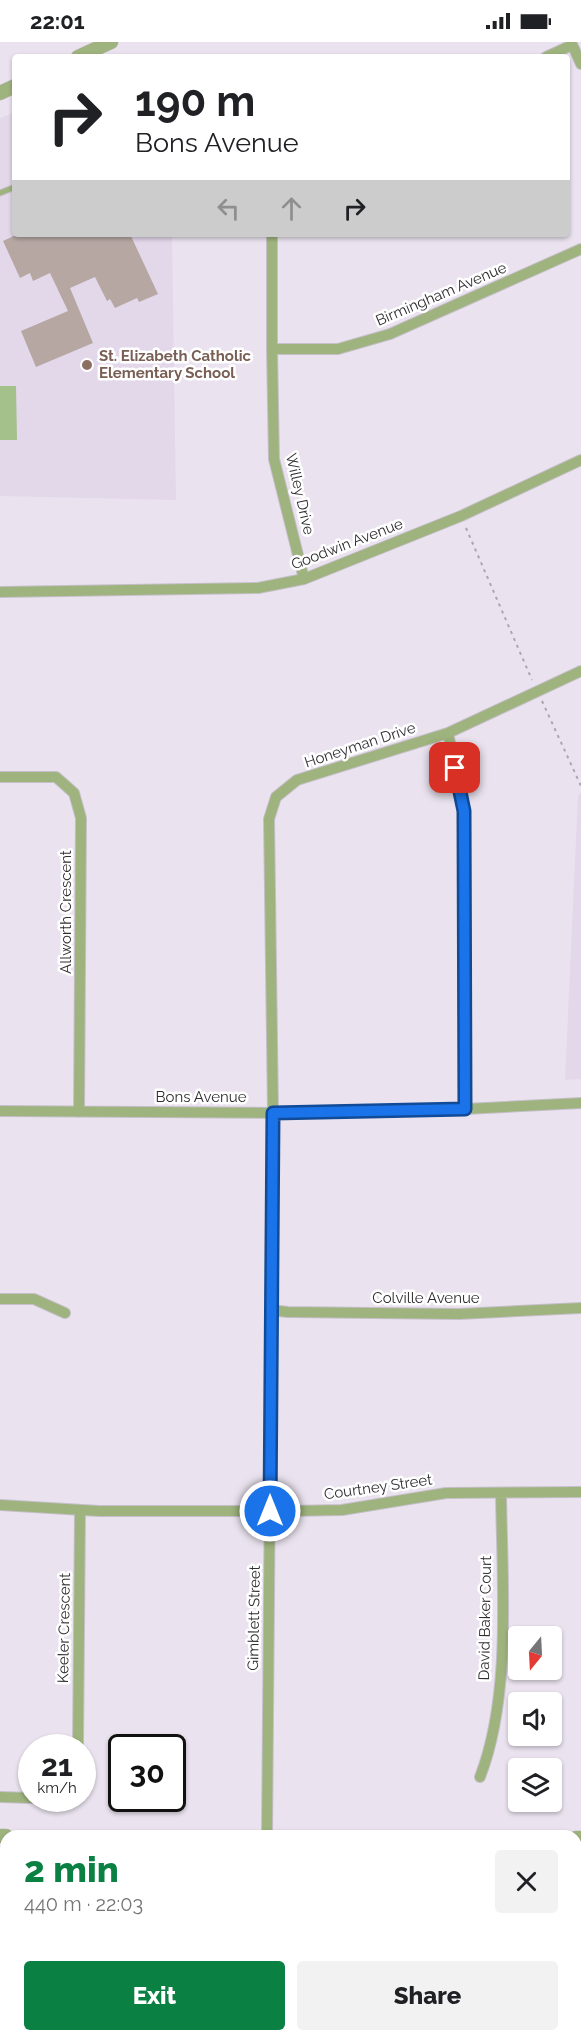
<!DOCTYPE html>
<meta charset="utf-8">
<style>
:root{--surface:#fff;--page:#f2f2f2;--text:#202124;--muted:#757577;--accent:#0b8043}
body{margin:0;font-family:Raleway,sans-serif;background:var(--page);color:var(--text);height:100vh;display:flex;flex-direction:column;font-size:22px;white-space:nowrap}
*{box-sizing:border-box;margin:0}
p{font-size:20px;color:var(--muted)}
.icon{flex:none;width:33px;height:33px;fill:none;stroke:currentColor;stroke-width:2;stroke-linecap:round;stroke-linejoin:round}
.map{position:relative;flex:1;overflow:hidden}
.drawer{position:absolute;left:0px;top:1788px;width:582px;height:212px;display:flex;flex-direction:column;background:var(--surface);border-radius:18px 18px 0 0;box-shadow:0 2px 4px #0004}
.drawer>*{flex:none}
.guide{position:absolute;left:12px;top:12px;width:558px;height:183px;border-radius:6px;box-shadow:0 2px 4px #0004;background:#fff;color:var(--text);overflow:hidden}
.needle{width:39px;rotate:198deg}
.fabs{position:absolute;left:508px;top:1584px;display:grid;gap:12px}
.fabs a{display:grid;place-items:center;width:54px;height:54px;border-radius:6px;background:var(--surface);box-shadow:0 2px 4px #0004;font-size:30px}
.speed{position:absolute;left:18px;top:1692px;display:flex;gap:12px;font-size:30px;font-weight:700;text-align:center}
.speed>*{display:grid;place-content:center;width:78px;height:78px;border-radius:50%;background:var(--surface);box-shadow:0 2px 4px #0004;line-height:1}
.speed small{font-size:15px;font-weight:400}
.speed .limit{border:3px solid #111;border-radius:9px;background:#fff;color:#111}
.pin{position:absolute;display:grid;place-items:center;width:51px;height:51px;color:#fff;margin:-26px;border-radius:12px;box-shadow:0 3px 9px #0006}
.me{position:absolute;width:66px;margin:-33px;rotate:0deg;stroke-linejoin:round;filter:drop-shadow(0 0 4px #0008)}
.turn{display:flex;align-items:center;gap:21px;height:126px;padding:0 24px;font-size:27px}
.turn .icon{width:78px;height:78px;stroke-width:2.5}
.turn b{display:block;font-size:42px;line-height:51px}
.lanes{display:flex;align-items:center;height:57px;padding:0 24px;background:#0003;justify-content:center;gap:30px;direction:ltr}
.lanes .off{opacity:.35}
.round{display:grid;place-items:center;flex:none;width:63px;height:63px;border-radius:6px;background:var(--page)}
.headline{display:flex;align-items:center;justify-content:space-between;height:102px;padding:0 24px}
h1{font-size:36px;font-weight:800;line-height:45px;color:var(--accent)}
.button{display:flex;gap:12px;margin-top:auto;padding:12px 24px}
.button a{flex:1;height:69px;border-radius:6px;background:var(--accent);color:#fff;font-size:24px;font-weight:800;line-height:69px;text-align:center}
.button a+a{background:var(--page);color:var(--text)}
.status{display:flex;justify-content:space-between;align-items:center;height:42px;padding:0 30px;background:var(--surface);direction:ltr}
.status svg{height:16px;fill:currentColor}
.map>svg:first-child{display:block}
.built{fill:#e3d7ea}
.green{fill:#a4c08b}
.building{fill:#b6a7a3}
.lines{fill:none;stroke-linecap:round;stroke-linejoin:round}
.service-casing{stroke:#c5bfc9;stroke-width:7}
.minor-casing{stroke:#c5bfc9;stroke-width:12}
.tertiary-casing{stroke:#c5bfc9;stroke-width:15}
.path{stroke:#aca6b0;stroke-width:2;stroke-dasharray:3 4.5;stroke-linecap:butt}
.service{stroke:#9eb37d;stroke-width:5}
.minor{stroke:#9eb37d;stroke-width:10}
.tertiary{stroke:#9eb37d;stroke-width:14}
.route-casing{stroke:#114b97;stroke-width:15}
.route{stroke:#1a73e8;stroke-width:10}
.education-dot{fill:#8d6e63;stroke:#fff;stroke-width:2}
.labels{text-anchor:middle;stroke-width:5;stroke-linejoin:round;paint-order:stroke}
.street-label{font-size:15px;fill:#302d31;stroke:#fff}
.education-label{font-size:15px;font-weight:bold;fill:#785e54;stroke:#fff;text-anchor:start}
</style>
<div class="status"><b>22:01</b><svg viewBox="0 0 49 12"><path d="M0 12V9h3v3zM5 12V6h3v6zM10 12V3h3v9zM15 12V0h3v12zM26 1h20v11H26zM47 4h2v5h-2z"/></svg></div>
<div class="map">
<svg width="581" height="1999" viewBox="0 0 581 1999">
<rect width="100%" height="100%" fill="#eae3ef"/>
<path class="built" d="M15,70V192H172L176,458L0,454V76Z
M581,751V1037L565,1038L578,753Z"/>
<path class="green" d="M0,344H16L17,398H0Z"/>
<path class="building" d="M18,192H130L158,252L139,260L137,256L115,266L110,257L107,259L95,235L70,246L93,301L36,325L21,289L68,269L50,231L33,239L30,231L20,236L3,199Z"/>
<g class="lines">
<defs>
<path id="service" d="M0,151L15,145"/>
<path id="minor" d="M571,0L581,22
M546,15L572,3
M272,192V307L274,417L304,537
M272,307H338L390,292L581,207
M0,550L258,546L304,537L461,474L581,418
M448,691L464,769L465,1067
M0,735H56L74,751L81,776L79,1070
M0,1069L288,1071L465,1067L581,1061
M0,1257H34L65,1271
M270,1268L288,1270L459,1272L581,1266
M0,1463L99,1469H287L342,1468L446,1451L581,1450
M78,1706L80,1468
M480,1735C512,1653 502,1539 501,1451
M0,1755L32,1756
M267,1794L273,1071L269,777L276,755L297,738L448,691L581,629
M576,1847L581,1848
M269,1994V1999
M448,1994V1999"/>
<path id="tertiary" d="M78,15L111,0
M0,51L15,44
M0,1794H6
M576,1796H581"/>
</defs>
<use href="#service" class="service-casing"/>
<use href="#minor" class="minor-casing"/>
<use href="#tertiary" class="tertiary-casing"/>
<path class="path" d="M466,486L532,638
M542,659L581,744"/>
<use href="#service" class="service"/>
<use href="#minor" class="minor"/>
<use href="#tertiary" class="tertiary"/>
</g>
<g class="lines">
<defs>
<path id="route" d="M270,1469L273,1071L465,1067L464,769L455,726"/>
</defs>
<use href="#route" class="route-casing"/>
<use href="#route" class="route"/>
</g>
<circle class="education-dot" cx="87" cy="323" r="6"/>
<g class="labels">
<g class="street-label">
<text transform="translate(441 252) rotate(-23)" y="5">Birmingham Avenue</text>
<text transform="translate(300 452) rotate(77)" y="5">Willey Drive</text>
<text transform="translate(347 502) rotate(-21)" y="5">Goodwin Avenue</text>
<text transform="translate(360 703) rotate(-18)" y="5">Honeyman Drive</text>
<text transform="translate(66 870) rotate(-90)" y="5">Allworth Crescent</text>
<text x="201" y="1060">Bons Avenue</text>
<text x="426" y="1261">Colville Avenue</text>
<text transform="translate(378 1445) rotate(-8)" y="5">Courtney Street</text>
<text transform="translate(254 1576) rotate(-89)" y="5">Gimblett Street</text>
<text transform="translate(485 1576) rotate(-89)" y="5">David Baker Court</text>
<text transform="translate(64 1586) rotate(-89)" y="5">Keeler Crescent</text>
</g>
<g class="education-label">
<text x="99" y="319">St. Elizabeth Catholic<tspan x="99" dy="17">Elementary School</tspan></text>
</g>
</g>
</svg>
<div class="fabs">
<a><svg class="needle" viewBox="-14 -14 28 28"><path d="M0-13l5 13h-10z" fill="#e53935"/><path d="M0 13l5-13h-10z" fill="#757577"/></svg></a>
<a><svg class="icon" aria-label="sound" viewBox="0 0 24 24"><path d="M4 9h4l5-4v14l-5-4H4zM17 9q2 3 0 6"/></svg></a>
<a><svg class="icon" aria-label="layers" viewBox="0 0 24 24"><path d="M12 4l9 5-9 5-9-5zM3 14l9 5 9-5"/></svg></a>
</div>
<div class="speed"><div>21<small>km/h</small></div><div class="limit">30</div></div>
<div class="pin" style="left:455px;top:726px;background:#d93025"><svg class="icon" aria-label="arrive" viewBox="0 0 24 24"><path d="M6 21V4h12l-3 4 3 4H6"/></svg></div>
<svg class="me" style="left:270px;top:1469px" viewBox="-20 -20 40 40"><circle r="17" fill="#1a73e8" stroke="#fff" stroke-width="3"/><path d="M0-11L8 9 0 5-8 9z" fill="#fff"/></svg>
<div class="guide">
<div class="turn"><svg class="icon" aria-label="right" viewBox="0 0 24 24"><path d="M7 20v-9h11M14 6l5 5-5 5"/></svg><div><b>190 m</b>Bons Avenue</div></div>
<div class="lanes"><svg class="icon off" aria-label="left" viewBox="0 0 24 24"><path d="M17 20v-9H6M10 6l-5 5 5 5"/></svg><svg class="icon off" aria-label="ahead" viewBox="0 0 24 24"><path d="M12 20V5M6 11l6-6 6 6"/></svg><svg class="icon" aria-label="right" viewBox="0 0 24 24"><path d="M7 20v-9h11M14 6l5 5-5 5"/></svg></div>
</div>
<section class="drawer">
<div class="headline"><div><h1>2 min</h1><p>440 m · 22:03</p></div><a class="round"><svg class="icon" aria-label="close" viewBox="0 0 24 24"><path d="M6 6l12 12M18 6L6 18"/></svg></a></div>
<div class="button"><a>Exit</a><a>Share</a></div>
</section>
</div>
